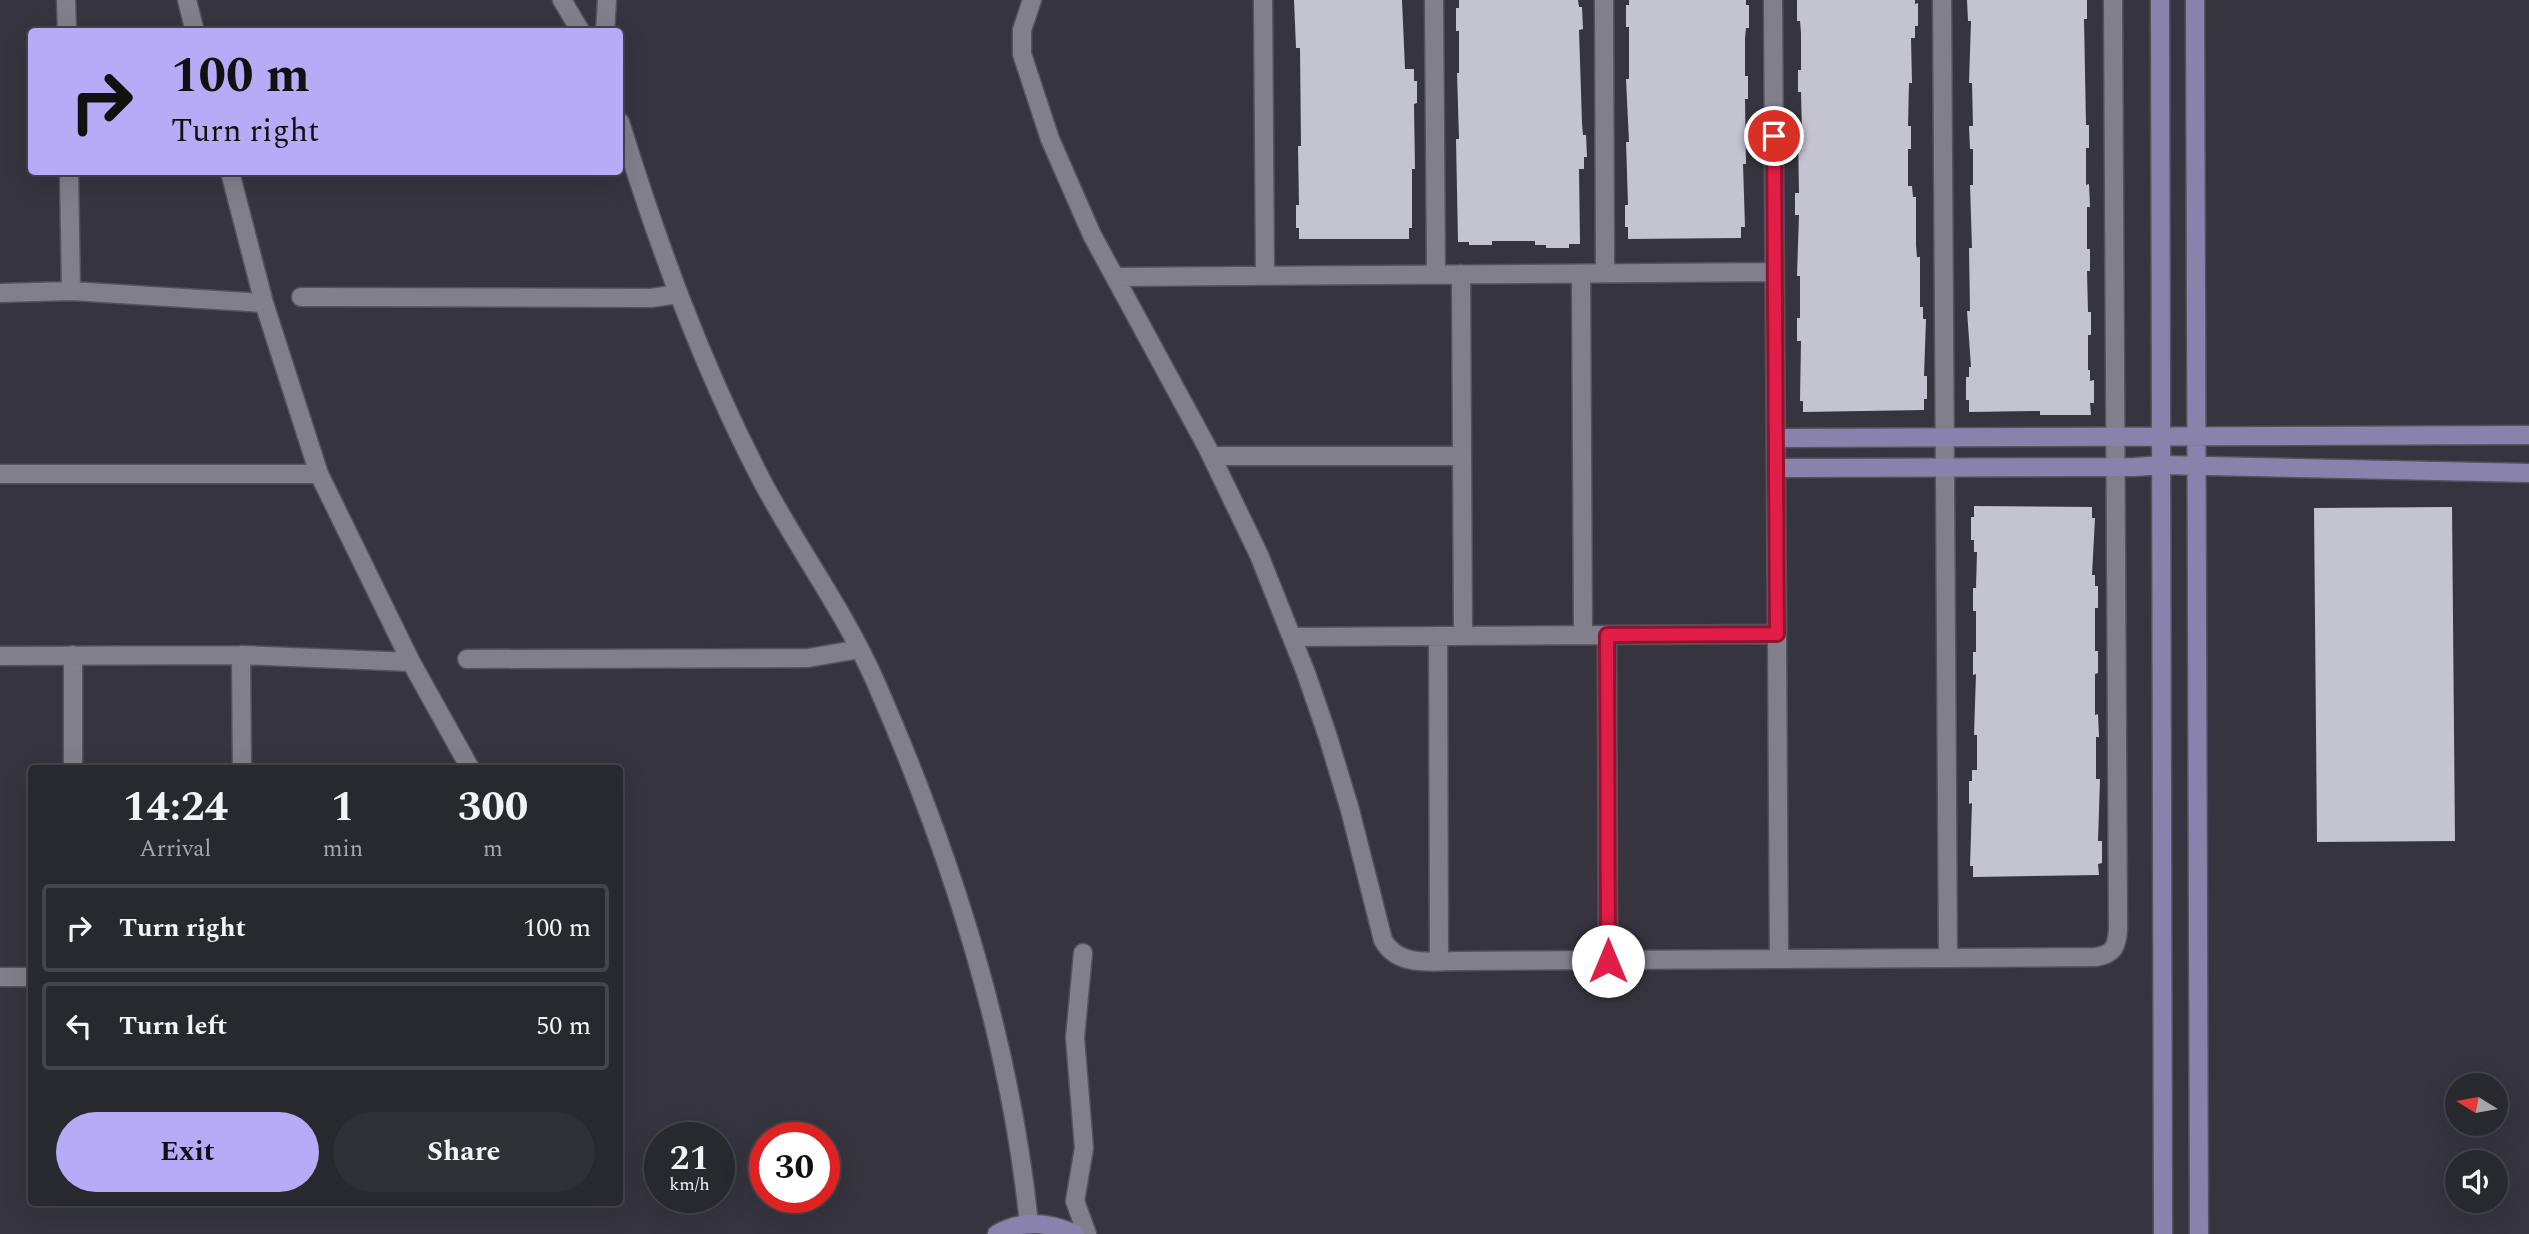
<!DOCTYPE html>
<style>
:root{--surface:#28282f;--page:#303037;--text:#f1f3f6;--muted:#a5a6aa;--line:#44444b;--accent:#b7abf8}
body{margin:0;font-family:Spectral,serif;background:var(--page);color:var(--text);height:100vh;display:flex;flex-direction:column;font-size:26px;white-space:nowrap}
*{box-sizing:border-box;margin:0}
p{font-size:23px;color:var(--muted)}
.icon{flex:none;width:38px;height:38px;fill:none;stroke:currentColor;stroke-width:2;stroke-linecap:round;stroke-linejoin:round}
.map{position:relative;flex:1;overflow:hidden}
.details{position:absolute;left:28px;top:765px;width:595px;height:441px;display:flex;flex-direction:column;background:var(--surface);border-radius:7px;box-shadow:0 7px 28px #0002,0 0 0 2px var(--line)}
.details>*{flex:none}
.banner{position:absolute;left:28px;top:28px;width:595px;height:147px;border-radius:7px;box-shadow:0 7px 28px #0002,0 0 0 2px var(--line);background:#b7abf8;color:#111;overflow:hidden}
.needle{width:46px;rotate:281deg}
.controls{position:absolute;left:2445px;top:1073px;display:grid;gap:14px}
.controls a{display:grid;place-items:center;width:63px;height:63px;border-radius:50%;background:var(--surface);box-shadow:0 7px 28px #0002,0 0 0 2px var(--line);font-size:35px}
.speed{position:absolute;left:644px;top:1122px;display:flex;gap:14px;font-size:35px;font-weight:700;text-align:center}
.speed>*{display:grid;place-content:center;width:91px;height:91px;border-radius:50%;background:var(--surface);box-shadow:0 7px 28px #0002,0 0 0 2px var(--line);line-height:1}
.speed small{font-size:18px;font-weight:400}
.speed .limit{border:10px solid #d22;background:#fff;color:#111}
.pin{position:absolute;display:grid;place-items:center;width:60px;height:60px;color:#fff;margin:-30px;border:4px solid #fff;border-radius:50%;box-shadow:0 2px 7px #0007}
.me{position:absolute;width:77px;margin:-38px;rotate:0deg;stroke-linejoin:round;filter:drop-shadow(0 0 5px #0008)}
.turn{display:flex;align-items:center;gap:24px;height:147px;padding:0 28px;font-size:32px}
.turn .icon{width:91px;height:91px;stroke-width:2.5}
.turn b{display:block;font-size:49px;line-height:60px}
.eta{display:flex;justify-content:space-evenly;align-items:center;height:119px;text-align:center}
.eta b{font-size:42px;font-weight:700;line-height:49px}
.cta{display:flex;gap:14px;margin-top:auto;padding:14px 28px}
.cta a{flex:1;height:80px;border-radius:42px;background:var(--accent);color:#111;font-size:28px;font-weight:700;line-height:80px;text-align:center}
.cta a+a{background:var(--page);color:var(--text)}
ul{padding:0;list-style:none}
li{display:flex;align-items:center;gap:21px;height:88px;margin:0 14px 10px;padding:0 14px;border:4px solid var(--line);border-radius:7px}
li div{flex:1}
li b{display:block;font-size:26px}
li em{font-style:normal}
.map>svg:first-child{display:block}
.building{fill:#c4c3d0}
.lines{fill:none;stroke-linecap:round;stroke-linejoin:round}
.street-casing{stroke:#54525b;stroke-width:21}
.secondary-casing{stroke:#54525b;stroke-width:21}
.street{stroke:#807f8b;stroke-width:18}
.secondary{stroke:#8982ac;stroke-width:18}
.route-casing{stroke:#92132f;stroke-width:18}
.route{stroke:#e11d48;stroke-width:12}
</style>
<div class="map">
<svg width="2529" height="1234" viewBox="0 0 2529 1234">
<rect width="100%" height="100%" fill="#36353f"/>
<path class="building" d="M1294,0H1402L1405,69H1414V81H1417V103L1414,104L1415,169H1412V228H1409V239H1299V228H1296V205H1299L1298,146H1301L1300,48H1296Z
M1459,0H1578L1579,7H1582L1583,29L1579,30L1582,123L1583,135H1586L1587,157H1584V169H1579L1580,244H1569V248H1546V245H1535V241H1492V245H1469V242H1458L1456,139H1459L1457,73H1459V31H1456V8H1459Z
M1629,0H1746V5H1749V28H1746L1745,39V76H1748V99H1745L1746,164H1743L1745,227H1741V238L1628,239V227H1625V205H1628L1626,142H1629L1626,79H1629V27H1626V5H1629Z
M1797,0H1915V4L1918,3V26H1915V38H1911L1912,83H1909L1908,126H1911V149H1908V186H1912L1913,197H1916V245L1917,257H1920V307H1923V319H1926L1924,376H1927V399H1924V410L1803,412V401H1800L1801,341H1797V318H1800V276H1797L1799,215H1795V193H1799L1798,134H1802L1801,92H1798V70H1801V33L1800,21H1797Z
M1967,0H2087V19H2084L2086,125H2089V148H2086V185L2089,184L2090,207H2087V249H2090V271H2087L2088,312H2091V335H2088V370H2090V381L2094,380V403H2090L2091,415H2040V411L1969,412V400H1966V377H1969V367H1971L1967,311H1970L1969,248H1972L1970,185H1973V149H1970L1969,126H1973L1972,83H1969L1971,21H1968Z
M1974,506L2092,507V518H2095L2092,575H2095V586H2098V608H2095V651H2098V673L2095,674V715L2098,714L2099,737H2096V779H2100L2098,841H2102V863L2098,864L2099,875L1973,877V866H1970L1972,803L1969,804V781H1972V770H1977V735H1974L1976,674L1973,675V652H1976V611H1973V588H1976L1977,552H1974V540H1971V517H1974Z
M2452,507L2455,841L2317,842L2314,508Z"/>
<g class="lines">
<defs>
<path id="street" d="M66,0L67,32
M187,0L195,32
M562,0L581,32
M1032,0L1022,30V54L1050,139L1092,235L1207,447L1259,555L1306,673L1328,737L1350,810L1383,940C1398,968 1433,961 1460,961L2096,957C2114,954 2117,946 2118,929L2113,0
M1263,0L1265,276
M1434,0L1436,274
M1604,0L1605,273
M1773,0L1779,959
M1942,0L1948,958
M605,32L607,0
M620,122C658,245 702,366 762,481C798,549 845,612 876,683C951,854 1010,1037 1029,1224
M69,172L71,291
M230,172L264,303L319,474L411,662L470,768
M1461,274L1463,636
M1581,274L1583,635
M1115,277L1775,272
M0,293L71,291L264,303
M301,297L651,298L678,294
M1212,456H1462
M0,474H319
M1607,635L1608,961
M1438,636L1439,961
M1292,637L1777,634
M241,655L242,768
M0,656L241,655L411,662
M467,659L808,658L860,649
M73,768V655
M1083,953L1075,1038L1084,1148L1075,1201L1087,1234
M0,977H32"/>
<path id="secondary" d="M2160,0L2163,1234
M2195,0L2199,1234
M1776,438L2529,435
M1776,468L2135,467L2162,465L2529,473
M997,1234C1023,1219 1049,1222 1075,1234"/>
</defs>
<use href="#street" class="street-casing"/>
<use href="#secondary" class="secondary-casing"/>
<use href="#street" class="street"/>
<use href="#secondary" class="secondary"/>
</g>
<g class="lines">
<defs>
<path id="route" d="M1608,961L1607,635L1777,634L1774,136"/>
</defs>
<use href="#route" class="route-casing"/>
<use href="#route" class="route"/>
</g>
</svg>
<div class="controls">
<a><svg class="needle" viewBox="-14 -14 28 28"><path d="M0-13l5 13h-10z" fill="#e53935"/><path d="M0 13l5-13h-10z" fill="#a5a6aa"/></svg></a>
<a><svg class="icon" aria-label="sound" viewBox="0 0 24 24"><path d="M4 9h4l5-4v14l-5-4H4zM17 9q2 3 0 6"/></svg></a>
</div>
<div class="speed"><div>21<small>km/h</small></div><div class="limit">30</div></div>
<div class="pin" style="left:1774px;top:136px;background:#d93025"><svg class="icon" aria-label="arrive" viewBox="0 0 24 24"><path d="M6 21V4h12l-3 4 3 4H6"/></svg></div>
<svg class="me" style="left:1608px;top:961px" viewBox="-20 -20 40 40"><circle r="19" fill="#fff"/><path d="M0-13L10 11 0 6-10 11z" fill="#e11d48"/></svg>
<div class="banner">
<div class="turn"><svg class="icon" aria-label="right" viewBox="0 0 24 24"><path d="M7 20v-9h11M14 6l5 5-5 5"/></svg><div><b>100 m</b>Turn right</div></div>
</div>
<section class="details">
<div class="eta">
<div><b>14:24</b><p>Arrival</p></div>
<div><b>1</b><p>min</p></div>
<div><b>300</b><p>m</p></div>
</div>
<ul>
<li><svg class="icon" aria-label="right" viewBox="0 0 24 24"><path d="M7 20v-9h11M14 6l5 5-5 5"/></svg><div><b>Turn right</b></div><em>100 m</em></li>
<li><svg class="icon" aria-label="left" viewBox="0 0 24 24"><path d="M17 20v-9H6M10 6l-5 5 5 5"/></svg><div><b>Turn left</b></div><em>50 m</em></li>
</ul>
<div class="cta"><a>Exit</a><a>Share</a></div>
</section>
</div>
